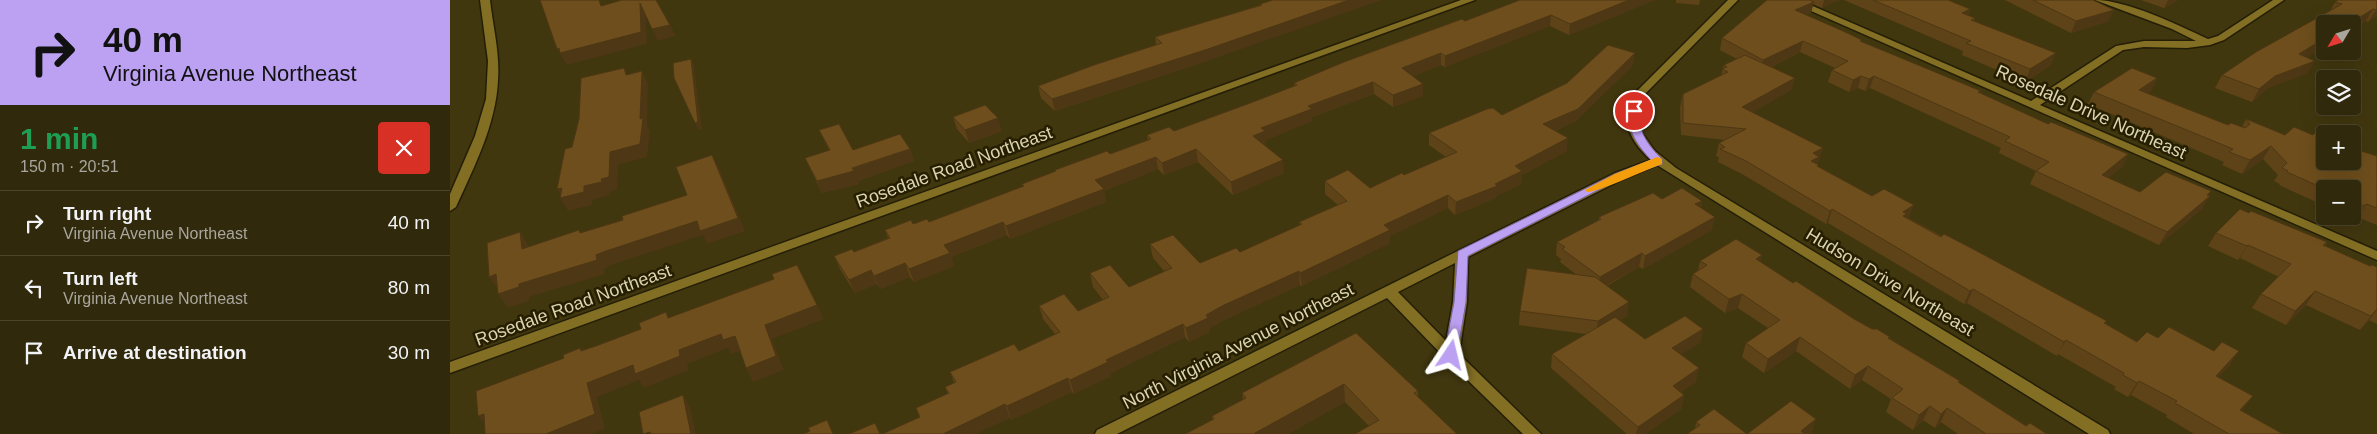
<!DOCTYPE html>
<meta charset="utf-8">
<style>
:root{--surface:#31290b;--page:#393114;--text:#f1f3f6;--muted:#a8a69d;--line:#4c452c}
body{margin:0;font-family:Helvetica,sans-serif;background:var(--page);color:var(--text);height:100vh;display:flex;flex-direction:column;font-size:19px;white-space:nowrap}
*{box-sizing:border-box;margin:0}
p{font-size:16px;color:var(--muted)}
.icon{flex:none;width:28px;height:28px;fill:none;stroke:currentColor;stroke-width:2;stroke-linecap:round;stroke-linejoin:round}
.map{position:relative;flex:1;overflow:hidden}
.sheet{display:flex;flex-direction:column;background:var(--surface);width:450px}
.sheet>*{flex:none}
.hud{background:#bca0f2;color:#111;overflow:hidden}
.needle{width:32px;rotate:232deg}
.buttons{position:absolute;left:1866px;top:15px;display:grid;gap:10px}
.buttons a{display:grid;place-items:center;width:45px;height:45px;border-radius:5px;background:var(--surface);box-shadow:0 5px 20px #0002,0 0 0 1px var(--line);font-size:25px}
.pin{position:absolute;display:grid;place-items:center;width:42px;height:42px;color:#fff;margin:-21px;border:2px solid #fff;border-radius:50%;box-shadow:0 1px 5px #0007}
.me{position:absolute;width:55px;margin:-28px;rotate:10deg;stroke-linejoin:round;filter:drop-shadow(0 0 4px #0008)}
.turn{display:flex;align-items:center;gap:18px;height:105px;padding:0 20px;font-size:22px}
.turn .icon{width:65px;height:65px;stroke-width:2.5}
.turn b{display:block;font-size:35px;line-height:42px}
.round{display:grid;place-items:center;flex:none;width:52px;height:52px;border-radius:5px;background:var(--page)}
.head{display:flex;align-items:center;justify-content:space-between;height:85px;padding:0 20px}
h1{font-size:30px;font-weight:800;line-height:38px;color:#1e9e55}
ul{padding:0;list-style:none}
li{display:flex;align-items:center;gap:15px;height:65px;padding:0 20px;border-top:1px solid var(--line)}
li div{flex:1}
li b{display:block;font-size:19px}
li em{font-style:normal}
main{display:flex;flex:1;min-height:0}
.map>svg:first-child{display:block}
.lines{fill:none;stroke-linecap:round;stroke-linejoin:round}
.street-casing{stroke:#241e07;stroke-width:3}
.street{fill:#826f23;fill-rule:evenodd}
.wall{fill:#5f4318}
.shaded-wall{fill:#4d3714}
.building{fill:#6e4e1c;stroke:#4d3714}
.route{fill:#bca0f2;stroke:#7a689d}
.slow{fill:#f59e0b}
.labels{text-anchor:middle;stroke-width:5;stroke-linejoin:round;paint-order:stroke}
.street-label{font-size:18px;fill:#dcd3af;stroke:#261e00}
</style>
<main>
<section class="sheet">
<div class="hud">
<div class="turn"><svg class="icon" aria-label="right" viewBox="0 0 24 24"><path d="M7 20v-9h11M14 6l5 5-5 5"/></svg><div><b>40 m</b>Virginia Avenue Northeast</div></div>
</div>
<div class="head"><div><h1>1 min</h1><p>150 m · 20:51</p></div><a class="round" style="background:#d93025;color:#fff"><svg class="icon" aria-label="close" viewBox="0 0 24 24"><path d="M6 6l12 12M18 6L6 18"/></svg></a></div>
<ul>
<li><svg class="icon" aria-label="right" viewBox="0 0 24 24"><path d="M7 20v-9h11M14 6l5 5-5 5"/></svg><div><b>Turn right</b><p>Virginia Avenue Northeast</p></div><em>40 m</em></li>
<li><svg class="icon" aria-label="left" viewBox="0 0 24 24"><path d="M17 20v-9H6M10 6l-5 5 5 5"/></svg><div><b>Turn left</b><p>Virginia Avenue Northeast</p></div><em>80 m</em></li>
<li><svg class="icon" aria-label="arrive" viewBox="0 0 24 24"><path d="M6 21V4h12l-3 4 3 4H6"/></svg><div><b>Arrive at destination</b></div><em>30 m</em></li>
</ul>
</section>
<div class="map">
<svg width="1927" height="434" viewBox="0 0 1927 434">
<rect width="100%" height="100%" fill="#41370f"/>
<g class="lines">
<defs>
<path id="street" d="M30,0H40C43,27 50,53 48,80C46,125 24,167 6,207L0,211V194L25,136L36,99L38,61Z
M1011,0H1025L0,373V362Z
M1278,0H1288L1195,94L1189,112L1190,130L1205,151L1226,168L1658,430L1660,434H1639L1207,165L1173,179L1018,257L1017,302L1009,354L1091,434H1073L996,359L937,298L667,434H645L647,430L1165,173L1201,160C1187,148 1174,131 1179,112C1180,105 1184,100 1185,93ZM1005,263L1003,302L996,341L948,292Z
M1336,0H1349L1581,101L1666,46L1694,41H1746L1722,29L1645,0C1677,0 1728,25 1758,39L1768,36L1823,0H1834L1774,40L1760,45L1737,48L1694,47L1673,50L1590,105L1927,251V260Z"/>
</defs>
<use href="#street" class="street-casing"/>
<use href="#street" class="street"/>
</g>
<path class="wall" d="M823,0L760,60L605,111L591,98L588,86L706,45L705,37L810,5V4Z
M1070,0H1205L1119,35L1100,26L995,67L991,65L963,76L973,96L943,107L924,94L862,117V121L816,140V144L814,145L834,173L783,195L748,162L714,175L708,169L654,191L656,202L560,239L557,235L501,257L504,266L464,282L460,277L430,289L427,284L405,293L390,269L384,256L404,252L438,238L435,230L463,224L479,222L573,186L572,184L605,172V170L660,154L698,140L697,135L724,131L803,102L844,86V83L1015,21Z
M1226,0H1250L1249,5L1226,3Z
M1317,0H1389L1372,8L1363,4L1361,13L1356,15L1411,42L1531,91L1530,93L1598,124L1678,154L1672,167L1658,178L1690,192L1761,191L1752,209L1709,245L1580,184L1586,171L1549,153L1551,148L1420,88L1415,91L1408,88L1399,92L1378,82L1382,70L1385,68L1350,52L1321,67L1345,78L1341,90L1303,112L1369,161L1367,162V164L1369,165L1368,167L1459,218H1458L1655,323L1687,342L1708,338L1780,365L1768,377L1792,411L1833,434H1744L1716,417L1717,415L1681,395L1678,397L1664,389L1666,387L1608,354L1607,356L1517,303L1514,304L1378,223L1376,224L1292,174L1268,162L1269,157L1266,156L1269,143L1275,140L1231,135L1230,107L1233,94L1271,75L1274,65L1287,59L1270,50L1272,38Z
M1394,0H1498L1520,9L1518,15L1525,18L1524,21L1601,65L1575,82L1512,55L1513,51Z
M1555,0H1643L1659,21L1621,33Z
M1691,0H1728L1714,8Z
M1927,0V16L1918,22L1916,21L1902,29V24L1875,46L1857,57L1858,73L1818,88L1802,102L1765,88L1772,75L1880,11L1885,2Z
M1183,65L1126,121L1105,131L1117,151L1072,175L1071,184L1046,196V198L1005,215L998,208L940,236V243L852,286L850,285L774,320L760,328V332L739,342L735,337L661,373V376L624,394L622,392L561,420L560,418L469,417L466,408L498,394L495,387L504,383L500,372L569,351L605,334L593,319L589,306L628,311L653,300L643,287L640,273L679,287L715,272L703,258L700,244L750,263L790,252L850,226L849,222L888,205L875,194V181L920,188L954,175L996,157L979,145V133L1052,115Z
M1707,78L1701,91L1697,94L1778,125L1792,127L1796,119L1835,135H1863L1891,131L1889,134H1875V161L1927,156V225L1907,217L1904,219L1898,216H1902V189H1875V206L1829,185L1830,184L1824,181L1828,175L1813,159L1792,174L1772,165L1774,162L1638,104L1644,92Z
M503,117L552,131L519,143L507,129Z
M369,130L403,150L460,149L464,161L408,181L409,184L372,193L355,158L379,150Z
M1212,199L1252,201L1251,208L1262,230L1193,269L1189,267L1157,286L1177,316L1170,320L1195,339L1253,329L1250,343L1231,354L1246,382L1231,392L1234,395L1231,409L1195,434H1177L1101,368L1102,354L1136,334L1069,325L1070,311L1127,275L1110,262L1111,259L1106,255L1107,242L1149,220V217Z
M1799,213L1877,242L1875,246L1920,266L1927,267V324L1919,320L1910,330L1856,305L1836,325L1802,308L1811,294L1829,277L1790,258L1788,260L1758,246L1766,233Z
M1312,255L1310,262L1343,283L1404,319L1422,329L1440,337L1439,339L1510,381L1509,383L1576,426L1597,434H1508L1491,422L1485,428L1473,420L1463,430L1436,412L1441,399L1412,380L1400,389L1346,351L1314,373L1292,357L1296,343L1318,328L1288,308L1275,313L1240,287L1243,274L1248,271L1250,261Z
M906,333L968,391V396L919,426L895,402L838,434H735L762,420V416L793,400L792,393Z
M1246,422L1297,434L1362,433L1360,434H1237L1245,429Z"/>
<path class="shaded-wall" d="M899,0H932L760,60L605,111L602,99Z
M1179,0H1205L1119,35L1120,24Z
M1374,0H1389L1372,8Z
M1718,0H1728L1714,8Z
M1364,2L1361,13L1342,21L1345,10Z
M190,3L196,14L197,44L117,65L107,49Z
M1520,9L1516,20L1512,13Z
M1923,9L1916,21L1902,29V24H1899Z
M1927,9V16L1918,22L1926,10Z
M1664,10L1659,21L1621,33L1626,21Z
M1101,15L1100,26L995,67V56Z
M220,25L226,36L208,41L202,29Z
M1875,38V46L1842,66L1849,54Z
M1353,41L1350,52L1310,72L1313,60Z
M991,53V65L952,80V68Z
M1185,53L1183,65L1126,121L1092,137L1093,124Z
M1606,53L1601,65L1575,82L1580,69Z
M241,59L244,66L252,129L248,130L245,123Z
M1865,61L1858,73L1818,88L1802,102L1809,89L1825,76Z
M192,71L198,84L197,126L200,131L197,157L168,165L167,190L159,192L160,195L142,200V205L118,211L110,198L112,197L107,189L151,179L160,152L190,119Z
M1411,76L1408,88L1399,92L1403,80Z
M1424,76L1420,88L1415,91L1419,79Z
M1345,78L1341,90L1290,120L1292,107Z
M1707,78L1701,91L1683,103L1689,90Z
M923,82L924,94L862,117V121L816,140V144L804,149L803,136L811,128L858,106Z
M973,84V96L943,107V95Z
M548,118L552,131L519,143L515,130Z
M1118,138L1117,151L1072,175L1071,184L1046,196V198L1005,215L1006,202L1045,184L1065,166Z
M1821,146L1813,159L1792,174L1800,160Z
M1373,148L1369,161L1367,162L1365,170L1357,174L1363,153Z
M460,149L464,161L408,181L409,184L372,193L367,181Z
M746,149L748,162L714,175L712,163Z
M1678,154L1672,167L1646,188L1652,175Z
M262,155L269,168L295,231L257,244L253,235L161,265L154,269L155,274L79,297V301L58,308L48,294L69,284L153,252L247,221Z
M706,157L708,169L654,191L656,202L560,239L556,226L645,180Z
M833,160L834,173L783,195L781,182Z
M1761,191L1757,198L1760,196L1752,209L1709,245L1717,232Z
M998,195V208L940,236V243L852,286L850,273L934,225Z
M1252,201L1250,214L1245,204Z
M1916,204L1907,217L1904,219L1914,206Z
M1464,205L1459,218L1454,221L1453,212Z
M1382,209L1378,223L1376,224L1380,211Z
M1265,217L1262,230L1193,269L1195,256Z
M553,222L557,235L501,257L504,266L464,282L459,269L494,245Z
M70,232L79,246L81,263L72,249Z
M1798,245L1790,258L1788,260L1797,246Z
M1192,253L1189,267L1148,290L1150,277Z
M1312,255L1308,269L1306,259Z
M455,263L460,277L430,289L424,276Z
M421,270L427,284L405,293L399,280Z
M849,271L850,285L774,320L760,328V332L739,342L736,328L756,315L772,306Z
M46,274L49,290L39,277Z
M1523,289L1517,303L1514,304L1520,291Z
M1865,291L1856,305L1836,325L1845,311Z
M1292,294L1288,308L1275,313L1279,299Z
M1179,302L1177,316L1146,335L1148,321Z
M367,305L374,319L322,339L334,370L303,382L296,368L315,325Z
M1927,310L1919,320L1910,330L1921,316Z
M733,324L735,337L661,373V376L624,394L620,380L656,360Z
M1253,329L1250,343L1219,362L1222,348Z
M271,334L285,336L293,350L281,354L278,348L237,364L239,370L194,388L189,380L147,397L155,429L141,434H96L137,383L183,365L229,350Z
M1350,337L1346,351L1314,373L1318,359Z
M1616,340L1608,354L1607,356L1614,342Z
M1789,351L1780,365L1756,390L1766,376Z
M1418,366L1412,380L1400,389L1405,375Z
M1249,368L1246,382L1220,400L1223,386Z
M618,378L622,392L561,420L557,406Z
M1689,381L1681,395L1678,397L1687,383Z
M894,384L895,402L838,434H805V433Z
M233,395L240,407L246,434H241Z
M1234,395L1231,409L1195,434H1186L1188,427Z
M1803,396L1793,410L1780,424L1790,410Z
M555,404L560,418L527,434H493Z
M1480,406L1473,420L1463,430L1469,415Z
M1497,408L1491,422L1485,428L1491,414Z
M34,414L40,430L28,416Z
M1366,419L1362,433L1360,434H1350L1351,431Z"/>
<path class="building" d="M90,0H149L151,6L172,0H206L220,25L202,29L190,3L191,32L110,53L109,48L107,49Z
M823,0H899L758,49L602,99L588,86L644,65L712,43L705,37L812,5L810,4Z
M1070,0H1179L1120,24L1101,15L995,56L991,53L952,68L973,84L943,95L923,82L858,106L862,109L811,128L815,131L803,136L833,160L781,182L746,149L712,163L706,157L645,180L654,189L556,226L553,222L494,245L500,253L459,269L455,263L424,276L421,270L399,280L384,256L402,249L404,252L440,238L435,230L461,220L463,224L477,219L479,222L574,186L572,184L606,171L605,170L657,151L660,154L701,139L697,135L719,127L724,131L803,102L847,85L844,83L894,62L1012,19L1015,21Z
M1317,0H1360L1364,2L1345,10L1393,31L1412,40L1410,41L1531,91L1528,92L1598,124L1601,122L1678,154L1652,175L1690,192L1716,172L1761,191L1757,195L1760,196L1717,232L1586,171L1599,162L1555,141L1560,137L1424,76L1419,79L1411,76L1403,80L1382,70L1398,61L1353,41L1313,60L1272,38Z
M1423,0H1498L1520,9L1512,13L1525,18L1521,20L1606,53L1580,69L1516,43L1521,41Z
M1583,0H1643L1664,10L1626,21Z
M1888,0H1927V9L1926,10L1923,9L1899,24H1875V38L1849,54L1865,61L1825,76L1809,89L1772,75L1806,52L1892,4L1885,2Z
M1158,45L1185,53L1128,109L1093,124L1118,138L1065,166L1072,171L1045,184L1047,186L1006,202L998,195L934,225L940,230L850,273L849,271L772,306L756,315L758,318L736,328L733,324L656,360L658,362L620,380L618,378L557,406L555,404L493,434H432L470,417L466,408L499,393L495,387L506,382L500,372L564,344L569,351L610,332L589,306L614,294L628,311L659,297L640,273L660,265L679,287L722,268L700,244L723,235L750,263L786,248L790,252L852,224L849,222L897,201L875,181L898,170L920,188L952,173L954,175L1007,152L979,133L1037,109L1043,108L1052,115L1117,83Z
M1295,55L1345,78L1292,107L1373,148L1363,153L1369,157L1361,161L1369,165L1367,166L1422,196L1434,189L1464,205L1453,212L1457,214L1453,216L1491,237L1494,234L1523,249L1657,321L1654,323L1687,342L1697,332L1708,338L1719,327L1764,351L1772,342L1789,351L1766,376L1803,396L1790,410L1833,434H1779L1725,403L1727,401L1689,381L1687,383L1673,375L1674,373L1616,340L1614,342L1523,289L1520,291L1382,209L1380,211L1296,161L1270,149L1275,147L1269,143L1296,129L1233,123V94L1278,72L1272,69L1277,67L1274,65Z
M241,59L248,122L245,123L224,78L223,63Z
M174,68L176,75L192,71L190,119L193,118L190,144L160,152L159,177L151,179L152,182L134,186V192L110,198L112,188L107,189L115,149L122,147L129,119L131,78Z
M1682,68L1707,78L1689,90L1778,125L1781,123L1795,128L1800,124L1796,119L1835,135L1844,127L1863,135L1874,124L1891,131L1888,134H1875V161H1902V148L1927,156V208L1916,204L1914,206L1902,201V189H1875L1837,172L1838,171L1832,168L1837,163L1821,146L1800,160L1779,152L1783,149L1644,92Z
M535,105L548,118L515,130L503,117Z
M389,124L403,150L450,134L460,149L402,168L404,171L367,181L355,158L380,150L369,130Z
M262,155L288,218L250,231L247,221L153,252L146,255L147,260L69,284V287L48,294L46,274L39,277L37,243L70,232L72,249L129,230L130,233L173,220L172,216L237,195L226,167Z
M1232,188L1252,201L1245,204L1265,217L1195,256L1192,253L1150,277L1112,249L1115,247L1107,242L1151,219L1149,217L1203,193L1212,199Z
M1790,209L1799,213L1801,211L1877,242L1873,245L1920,266L1922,265L1927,267V309L1921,316L1865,291L1845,311L1811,294L1841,264L1798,245L1797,246L1766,233Z
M1286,239L1312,255L1306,259L1343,283L1346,281L1404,319L1422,329H1427L1440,337L1438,338L1510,381L1508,382L1576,426L1580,423L1597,434H1536L1497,408L1491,414L1480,406L1469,415L1442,398L1453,389L1418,366L1405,375L1350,337L1318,359L1296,343L1330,320L1292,294L1279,299L1243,274L1257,265L1250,261Z
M347,265L367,305L315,325L326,356L296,368L285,336L273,340L271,334L229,350L230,356L185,374L183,365L137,383L145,414L96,434H35L34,414L28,416L26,391L114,358L113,355L130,348L131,351L146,346L191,329L189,323L216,312L218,318L324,279L322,274Z
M1077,268L1145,277L1179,302L1148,321L1070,311Z
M1235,316L1253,329L1222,348L1249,368L1223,386L1234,395L1188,427L1102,354L1165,317L1195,339Z
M906,333L968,391L964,393L1007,434H905L929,420L894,384L805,433V434H735L764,419L762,416L796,398L792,393Z
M233,395L241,434H201L200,432L193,434L189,412Z
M1341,401L1366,419L1351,431L1355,434H1237L1250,425L1246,422L1264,409L1297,434Z
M377,420L383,434H353L360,431L358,428Z
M425,423L430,434H399Z"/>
<path class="route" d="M1184,108L1189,111C1188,132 1198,145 1212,159V164L1172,178L1018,256L1016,302L1007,355L1005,359H996L994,355L1004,302L1008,251L1165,174L1201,160C1188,146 1177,132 1179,111Z"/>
<path class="slow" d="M1207,157L1212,159V164C1200,168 1144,194 1137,192L1135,190L1165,174Z"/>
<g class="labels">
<g class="street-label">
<text transform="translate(1641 112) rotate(24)" y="6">Rosedale Drive Northeast</text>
<text transform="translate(504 167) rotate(-20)" y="6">Rosedale Road Northeast</text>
<text transform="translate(1440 282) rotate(31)" y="6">Hudson Drive Northeast</text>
<text transform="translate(123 305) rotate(-20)" y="6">Rosedale Road Northeast</text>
<text transform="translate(788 346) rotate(-27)" y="6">North Virginia Avenue Northeast</text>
</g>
</g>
</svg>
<div class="buttons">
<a><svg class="needle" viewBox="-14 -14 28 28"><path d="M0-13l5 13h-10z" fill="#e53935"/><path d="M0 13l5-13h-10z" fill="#a8a69d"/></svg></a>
<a><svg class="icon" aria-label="layers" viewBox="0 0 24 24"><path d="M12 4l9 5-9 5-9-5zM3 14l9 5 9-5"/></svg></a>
<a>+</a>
<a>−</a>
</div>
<div class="pin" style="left:1184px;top:111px;background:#d93025"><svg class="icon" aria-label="arrive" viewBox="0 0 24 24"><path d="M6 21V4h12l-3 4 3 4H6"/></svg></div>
<svg class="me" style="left:1001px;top:355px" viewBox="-20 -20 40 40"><path d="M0-17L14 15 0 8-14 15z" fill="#bca0f2" stroke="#fff" stroke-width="4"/></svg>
</div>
</main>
